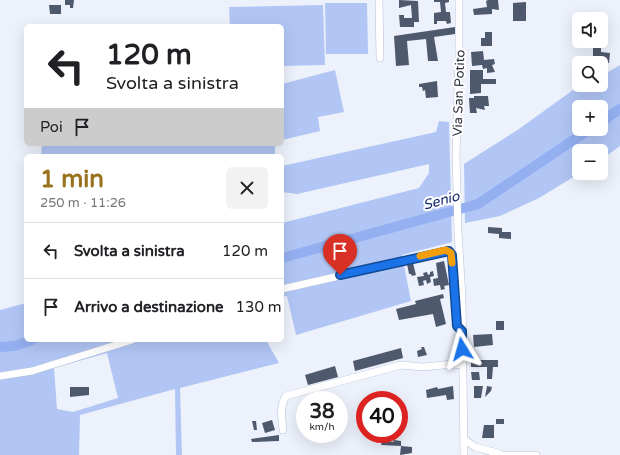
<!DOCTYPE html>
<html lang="it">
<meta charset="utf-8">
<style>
:root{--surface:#fff;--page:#f2f2f2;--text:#202124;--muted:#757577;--line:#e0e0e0;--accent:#98721d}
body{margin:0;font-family:"Varela Round",sans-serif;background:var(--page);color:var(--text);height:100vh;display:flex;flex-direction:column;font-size:15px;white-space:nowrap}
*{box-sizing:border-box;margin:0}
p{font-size:13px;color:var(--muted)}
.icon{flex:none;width:22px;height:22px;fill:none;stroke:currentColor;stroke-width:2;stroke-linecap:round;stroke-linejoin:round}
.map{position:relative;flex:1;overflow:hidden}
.sheet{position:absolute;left:24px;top:154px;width:260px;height:188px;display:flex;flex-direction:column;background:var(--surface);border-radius:6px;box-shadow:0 4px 16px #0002}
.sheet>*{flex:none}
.guide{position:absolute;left:24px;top:24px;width:260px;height:122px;border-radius:6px;box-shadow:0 4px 16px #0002;background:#fff;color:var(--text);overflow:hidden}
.buttons{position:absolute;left:572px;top:12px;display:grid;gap:8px}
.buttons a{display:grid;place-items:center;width:36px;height:36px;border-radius:6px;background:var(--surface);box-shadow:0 4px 16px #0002;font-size:20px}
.speed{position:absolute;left:296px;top:391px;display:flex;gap:8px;font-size:20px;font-weight:700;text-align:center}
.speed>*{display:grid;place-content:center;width:52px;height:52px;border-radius:50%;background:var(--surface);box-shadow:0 4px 16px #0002;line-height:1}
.speed small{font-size:10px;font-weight:400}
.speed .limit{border:6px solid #d22;background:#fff;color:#111}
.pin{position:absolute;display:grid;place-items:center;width:34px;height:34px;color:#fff;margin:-41px -17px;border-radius:50% 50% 50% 0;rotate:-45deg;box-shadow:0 0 4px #0007}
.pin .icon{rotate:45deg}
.me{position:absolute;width:44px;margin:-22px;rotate:352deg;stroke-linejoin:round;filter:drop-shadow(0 0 3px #0008)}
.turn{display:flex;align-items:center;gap:14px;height:84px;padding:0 16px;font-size:18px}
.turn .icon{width:52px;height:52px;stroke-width:2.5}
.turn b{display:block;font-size:28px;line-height:34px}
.then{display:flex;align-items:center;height:38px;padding:0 16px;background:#0003;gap:8px;font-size:15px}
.round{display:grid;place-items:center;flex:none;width:42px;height:42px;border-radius:6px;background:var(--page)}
.overview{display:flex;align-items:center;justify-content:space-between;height:68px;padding:0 16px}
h1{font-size:24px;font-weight:800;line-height:30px;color:var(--accent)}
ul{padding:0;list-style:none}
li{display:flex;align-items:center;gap:12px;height:56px;padding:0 16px;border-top:1px solid var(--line)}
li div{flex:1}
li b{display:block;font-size:15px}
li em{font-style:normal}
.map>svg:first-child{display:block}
.green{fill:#b1c6f5;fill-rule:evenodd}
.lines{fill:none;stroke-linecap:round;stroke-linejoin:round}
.river{stroke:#94b0f0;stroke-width:10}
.building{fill:#4f596d}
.minor-casing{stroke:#b6c1d9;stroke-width:8}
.minor{stroke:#fff;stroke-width:7}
.route-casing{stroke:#114b97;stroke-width:10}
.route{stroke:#1a73e8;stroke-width:7}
.slow{stroke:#f59e0b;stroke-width:7}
.labels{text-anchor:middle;stroke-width:4;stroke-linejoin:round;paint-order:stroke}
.street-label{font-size:13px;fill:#30343d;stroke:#fff}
.water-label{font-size:14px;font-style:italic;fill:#0f266d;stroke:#fff}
</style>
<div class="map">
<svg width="620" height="455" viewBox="0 0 620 455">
<rect width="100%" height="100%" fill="#ecf1fb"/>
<path class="green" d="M325,3H367L368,54H326Z
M323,5L325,65L282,66V26H230L229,7Z
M620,65V146L601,160V151H579L580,173L539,198L500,216L465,223L464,164L519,129L580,85H601V76ZM579,107H601V129H579Z
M335,70L344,112L318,117L320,131L282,140V84Z
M439,121L449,122L452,242L402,255L411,301L296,335L287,296L282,297V223L419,188L429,173V164L297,194L282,192V166L436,132Z
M42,144H275V156H41Z
M26,303V340H266L279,363L180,388L182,455H176L175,389L80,415L79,455H0V310ZM107,353L118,398L73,412L57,409L54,368Z"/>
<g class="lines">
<path class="river" d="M601,122L620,109
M282,258L478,204L590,129
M0,347L15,346L32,340"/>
</g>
<path class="building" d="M65,0H74L73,8H70V5H65Z
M399,0L418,1L419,22H414V27H400L399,15H404V18H412L411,5L399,8Z
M434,0H449V2L445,3L446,12H450L451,23L447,24L446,21H437V24H434V13L441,12L440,2H434Z
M488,0H498L499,10L492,9V14L474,15L473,9L487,7L486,1Z
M526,2V21H513V3Z
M49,5H61V14H50Z
M455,27V34L434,37L438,61H428L426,39L407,41L409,65L396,66L394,36Z
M485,32H492V46H481V38H485Z
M593,48H601V52L610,53L609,63L604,62L603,64L598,63V56H593Z
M483,51L484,60L494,59L495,64L492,65L495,72L487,73V68L483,69L482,65L472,66L471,52Z
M470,70H483V79H496V84H481V93L470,94Z
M437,81L438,97L426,98L425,90L423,91L422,87H419V84Z
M474,96H488L489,106H484L485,110L476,108L477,113H470L469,98H474Z
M488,227L502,228V232H511V239L499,238V234L488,233Z
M444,261L449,285L444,286L445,289L441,290L440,285L434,286L433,279L438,278L436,263Z
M413,263L416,275L412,276L411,274H409L407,264Z
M433,271L434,276L430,277L431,282L427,284L426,280L423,281L424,285L419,286L417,277L424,276L423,273L427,272L428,275L430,274V272Z
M443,294L444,298L440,299L446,324L436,327L433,314L399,320L396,309L416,304L415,301Z
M496,321H504V330H496Z
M492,334L493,345L474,347L473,335Z
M421,347H424L427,355L418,357L417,351L422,349Z
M401,348L403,358L355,371L353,361Z
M471,360H498V367H493L492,379H487V367H471Z
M335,366L338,377L308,385L305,375Z
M471,372H479L480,380H472Z
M453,386L454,399L447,400L446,395L427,398L426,390L437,387L438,389Z
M474,386H483L481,398H474Z
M487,386L492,387L491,391L485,397Z
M70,387H89V395L70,397Z
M496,419H504V424H496Z
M272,420L275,430L265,433L262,423Z
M252,421H256L257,430H254Z
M484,425H494V438H482Z
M279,435V441L252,442L251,439Z
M394,440L401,441V446L381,445L382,441L393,442Z
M401,446L412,447V453L400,455Z"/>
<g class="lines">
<defs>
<path id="minor" d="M379,0L380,58
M459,0V57L456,153L458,232L462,297L464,455
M282,289L449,251L452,255L457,326L462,331
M0,376L32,371L132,340
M283,430C282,418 279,407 286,396L401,365L423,367L453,364L462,365
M464,439L475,447L498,453
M493,455H536"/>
</defs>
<use href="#minor" class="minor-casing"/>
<use href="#minor" class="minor"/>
</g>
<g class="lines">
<defs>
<path id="route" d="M340,275L449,251L452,255L457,326L462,331V349"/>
</defs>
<use href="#route" class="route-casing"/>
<use href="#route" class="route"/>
<path class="slow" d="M420,256L446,250L451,253L452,263"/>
</g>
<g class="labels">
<g class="street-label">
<text transform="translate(458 93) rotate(-88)" y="5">Via San Potito</text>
</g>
<g class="water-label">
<text transform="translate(441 200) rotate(-15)" y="5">Senio</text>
</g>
</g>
</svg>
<div class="buttons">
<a><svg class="icon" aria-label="sound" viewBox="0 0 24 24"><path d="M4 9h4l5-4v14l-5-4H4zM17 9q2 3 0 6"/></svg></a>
<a><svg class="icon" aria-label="search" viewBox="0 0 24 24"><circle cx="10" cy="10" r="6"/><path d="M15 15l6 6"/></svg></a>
<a>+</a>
<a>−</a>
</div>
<div class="speed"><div>38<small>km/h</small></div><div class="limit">40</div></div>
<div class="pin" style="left:340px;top:275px;background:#d93025"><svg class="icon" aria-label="arrive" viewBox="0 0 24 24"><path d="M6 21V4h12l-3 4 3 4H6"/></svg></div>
<svg class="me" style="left:462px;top:349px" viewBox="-20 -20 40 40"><path d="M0-17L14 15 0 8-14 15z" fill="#1a73e8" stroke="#fff" stroke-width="4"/></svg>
<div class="guide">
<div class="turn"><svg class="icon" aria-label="left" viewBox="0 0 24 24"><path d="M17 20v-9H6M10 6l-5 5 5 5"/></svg><div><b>120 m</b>Svolta a sinistra</div></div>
<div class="then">Poi<svg class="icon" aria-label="arrive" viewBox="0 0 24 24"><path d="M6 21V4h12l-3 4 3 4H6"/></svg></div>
</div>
<section class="sheet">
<div class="overview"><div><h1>1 min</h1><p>250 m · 11:26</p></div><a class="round"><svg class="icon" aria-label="close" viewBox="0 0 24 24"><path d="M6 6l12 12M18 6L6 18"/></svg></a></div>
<ul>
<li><svg class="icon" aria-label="left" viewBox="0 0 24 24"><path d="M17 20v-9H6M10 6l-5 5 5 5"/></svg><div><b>Svolta a sinistra</b></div><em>120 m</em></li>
<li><svg class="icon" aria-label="arrive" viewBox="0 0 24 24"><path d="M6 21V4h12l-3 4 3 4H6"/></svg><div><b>Arrivo a destinazione</b></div><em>130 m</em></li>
</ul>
</section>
</div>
